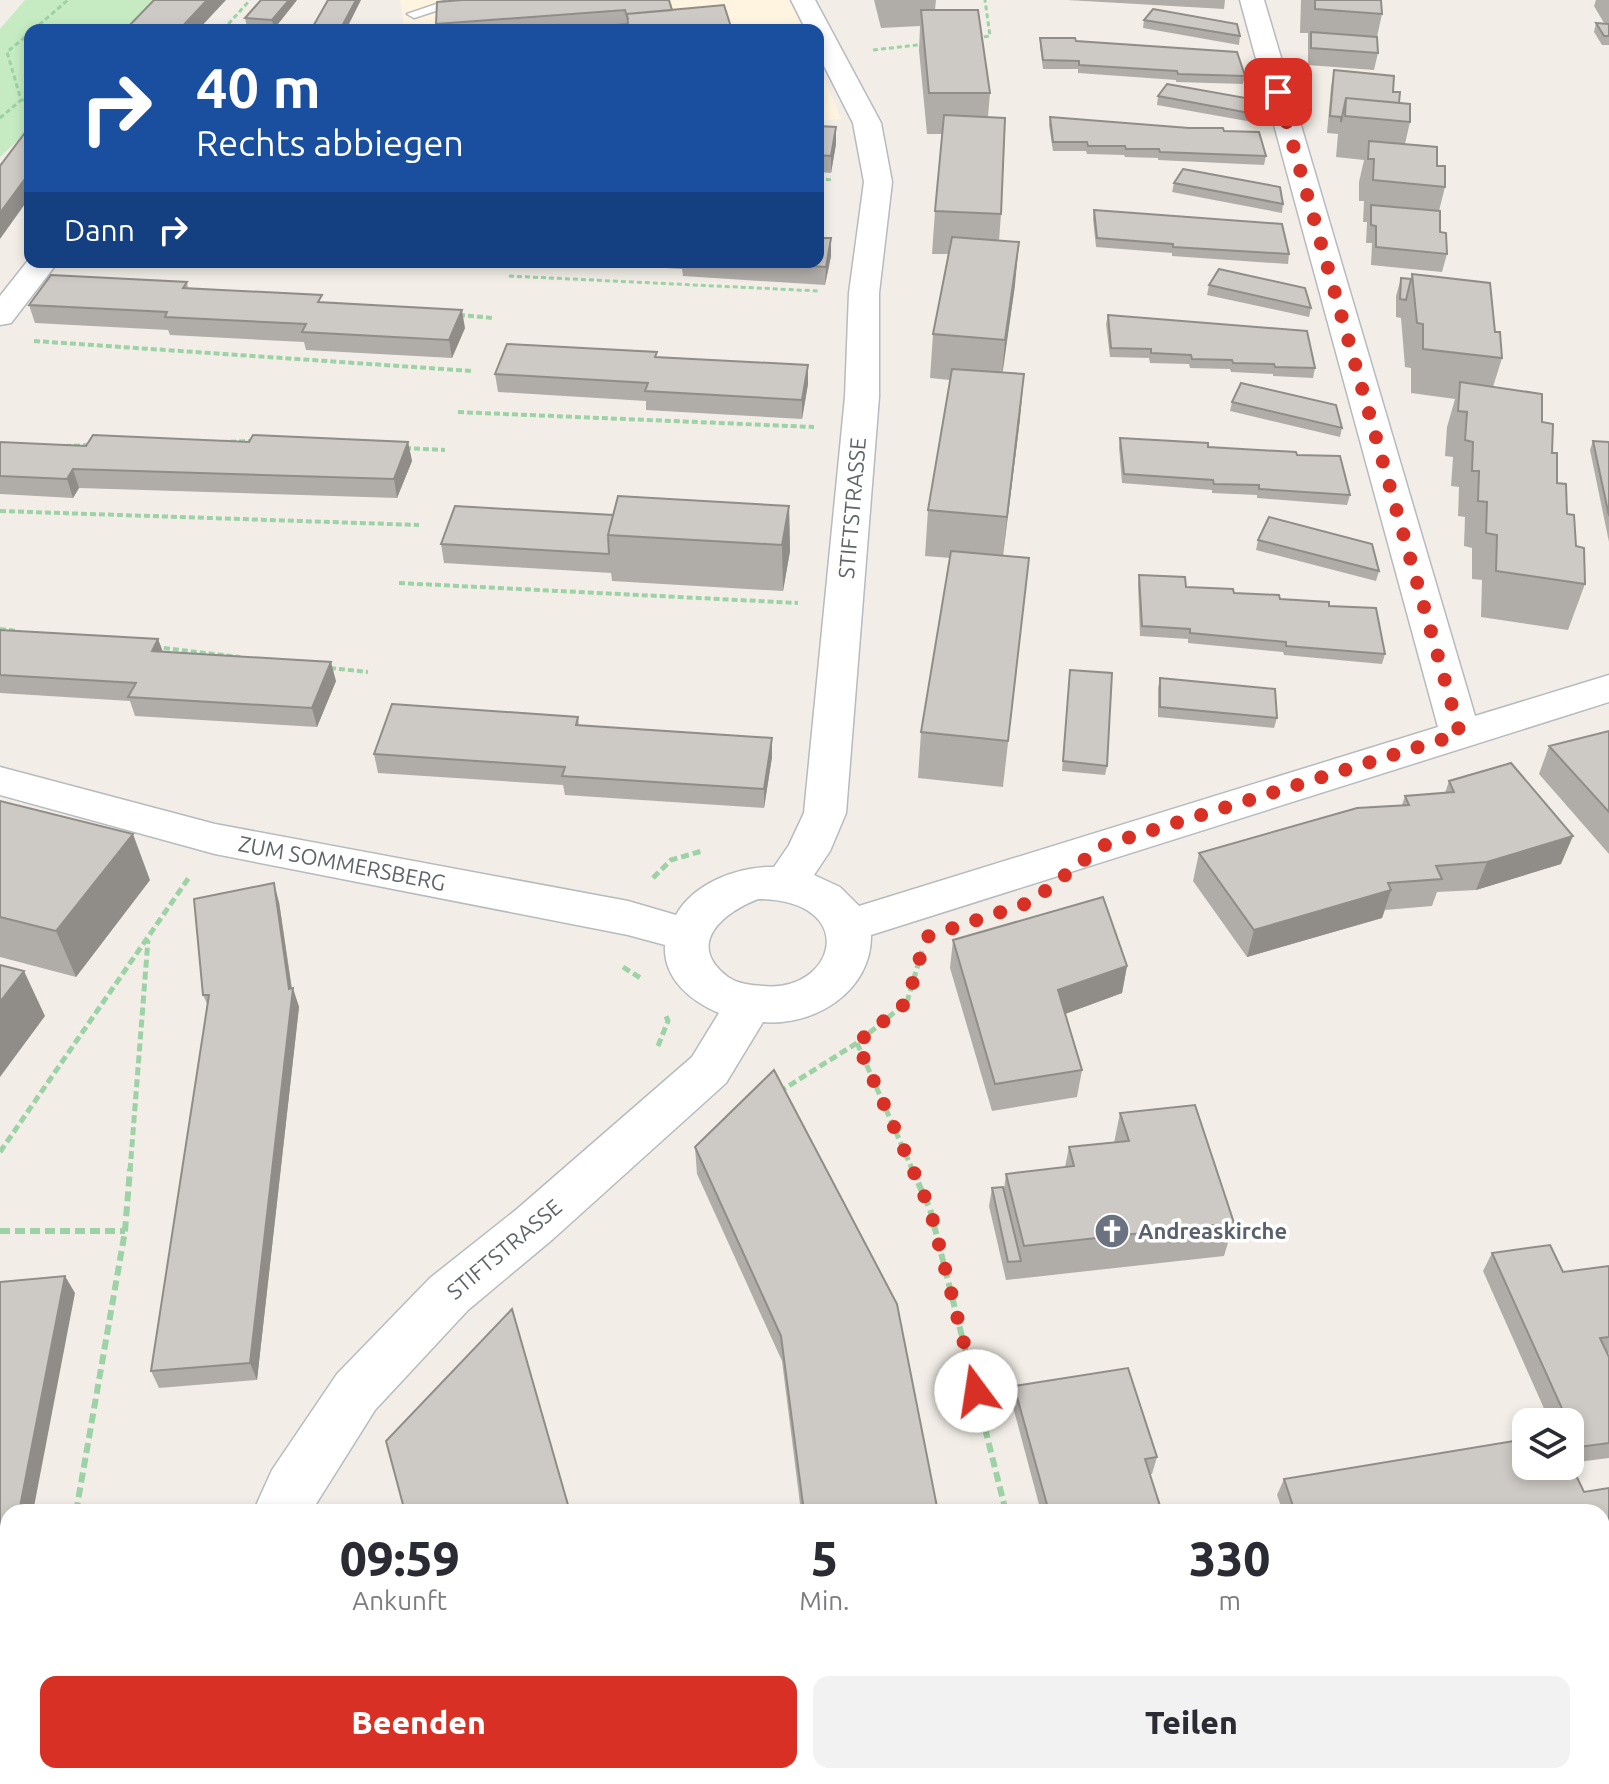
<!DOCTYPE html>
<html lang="de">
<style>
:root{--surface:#fff;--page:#f2f2f3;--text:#2b2b33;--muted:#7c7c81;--accent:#d93025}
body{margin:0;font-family:Ubuntu,sans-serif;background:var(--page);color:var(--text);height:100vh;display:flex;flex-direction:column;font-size:30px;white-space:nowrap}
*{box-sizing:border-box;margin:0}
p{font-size:26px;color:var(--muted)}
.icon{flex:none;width:44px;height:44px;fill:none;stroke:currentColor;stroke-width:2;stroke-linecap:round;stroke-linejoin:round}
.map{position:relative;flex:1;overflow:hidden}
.details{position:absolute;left:0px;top:1504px;width:1610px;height:280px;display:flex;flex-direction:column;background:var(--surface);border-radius:24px 24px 0 0;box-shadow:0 4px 12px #0003}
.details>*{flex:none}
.guide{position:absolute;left:24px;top:24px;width:800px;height:244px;border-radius:16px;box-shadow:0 4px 12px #0003;background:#1a4fa0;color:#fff;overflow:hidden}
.controls{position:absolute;left:1512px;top:1408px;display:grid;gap:16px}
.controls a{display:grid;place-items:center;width:72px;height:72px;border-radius:16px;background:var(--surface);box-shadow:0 4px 12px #0003;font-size:40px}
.pin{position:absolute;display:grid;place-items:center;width:68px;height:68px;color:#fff;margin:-34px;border-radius:16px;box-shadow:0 4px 12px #0006}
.me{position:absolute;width:88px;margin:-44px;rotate:346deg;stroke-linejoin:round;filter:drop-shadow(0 0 6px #0008)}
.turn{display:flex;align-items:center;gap:28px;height:168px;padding:0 40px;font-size:36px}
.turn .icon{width:104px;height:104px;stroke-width:2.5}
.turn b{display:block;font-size:56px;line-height:68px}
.then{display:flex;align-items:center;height:76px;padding:0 40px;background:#0003;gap:16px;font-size:30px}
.eta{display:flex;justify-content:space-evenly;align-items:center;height:136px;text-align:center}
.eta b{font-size:48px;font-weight:800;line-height:56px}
.primary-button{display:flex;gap:16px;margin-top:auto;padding:16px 40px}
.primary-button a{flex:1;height:92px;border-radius:16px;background:var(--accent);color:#fff;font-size:32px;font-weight:800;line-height:92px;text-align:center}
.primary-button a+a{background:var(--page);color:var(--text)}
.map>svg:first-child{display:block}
.commercial{fill:#fff4df}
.green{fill:#c6ebc2}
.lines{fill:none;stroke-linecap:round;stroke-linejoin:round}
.lane-casing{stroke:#b7babf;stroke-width:3}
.street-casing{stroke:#b7babf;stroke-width:3}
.path-far3{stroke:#9cd2a5;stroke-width:3;stroke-dasharray:5 3;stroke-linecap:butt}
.path-far2{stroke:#9cd2a5;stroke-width:4;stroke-dasharray:6 3;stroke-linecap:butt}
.path-far1{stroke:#9cd2a5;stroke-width:5;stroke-dasharray:8 4;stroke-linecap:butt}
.path{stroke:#9cd2a5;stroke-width:6;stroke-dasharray:10 5;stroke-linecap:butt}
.lane{fill:#fff;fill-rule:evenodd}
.street{fill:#fff;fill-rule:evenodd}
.wall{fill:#b0ada9}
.shaded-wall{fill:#908d89}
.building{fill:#cdc9c4;stroke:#908d89;stroke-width:2}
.route{stroke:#d93025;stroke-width:14;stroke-dasharray:0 25.2}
.labels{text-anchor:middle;stroke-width:7;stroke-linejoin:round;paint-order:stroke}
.street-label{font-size:22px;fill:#5e6469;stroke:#fff}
.worship-label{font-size:22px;font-weight:bold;fill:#5b616d;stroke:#fff;text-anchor:start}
</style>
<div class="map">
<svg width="1609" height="1784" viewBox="0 0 1609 1784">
<rect width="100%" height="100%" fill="#f2eee7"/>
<path class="commercial" d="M400,0H792L805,30H405Z
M818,63L841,119L818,121Z"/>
<path class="green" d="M25,0H167L135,30H30V129L0,157V29Z"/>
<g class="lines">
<defs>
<path id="lane" d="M448,0H470L414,18L407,14Z"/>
<path id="street" d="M791,0H815L881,123L892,182L879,293V397L846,813L830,851L814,875L840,887L859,906L1438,727L1240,0H1264L1475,716L1609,675V702L871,935C872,991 814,1027 763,1022L726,1083L553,1239L468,1310L375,1410L311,1512H253L272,1470L337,1374L430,1278L517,1209L692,1057L719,1013C691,1001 663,979 665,945L628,935L215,854L0,795V767L215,824L628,901L676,915C694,883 738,866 774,867L789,845L804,813L845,397L849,293L864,182L853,123L818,54V30H806ZM758,899C861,900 836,993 763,986C750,985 738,984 728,977C684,944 724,912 758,899Z
M30,258V262H58L11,323L0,325V296Z
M1609,1631V1691L1602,1693V1633Z
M166,1776H230L228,1784H164Z
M920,1776H1018L1014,1784H916Z"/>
</defs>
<use href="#lane" class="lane-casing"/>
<use href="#street" class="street-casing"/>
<path class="path-far3" d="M33,30L68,0
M223,30L250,0
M976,38L990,36L985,0
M873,50L926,44
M21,100H30
M0,118L21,100L7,52L30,33
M818,179L833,180
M509,276L819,291"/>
<path class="path-far2" d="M459,315L493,318
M34,341L472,371
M458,412L814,427
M221,442L255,441
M65,446L91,445
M405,448L445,450
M0,511L419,525
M399,583L798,603
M0,629L18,631
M155,647L240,657
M330,668L368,672"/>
<path class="path-far1" d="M653,878L671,860L702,851
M623,967L642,979
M857,1043L913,1171
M658,1046L668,1021L666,1016
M779,1092L857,1043L907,1002L922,951
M0,1152L190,876
M130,1171L148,940"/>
<path class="path" d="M912,1169L930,1209L1006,1512
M0,1231H125
M76,1512L125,1231L130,1169
M67,1776V1784"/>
<use href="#lane" class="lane"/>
<use href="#street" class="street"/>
</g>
<path class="wall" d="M297,0L274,29L247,27L245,18Z
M874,0H936L935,10L990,93L988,117L1001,214L999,241L1015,285L1002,373L1020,419L1003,556L1029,558L1003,787L918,778L921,732L950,558L925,556L928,510L950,380L930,378L933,334L948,254H932L935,211L942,134H927L919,50L920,26L881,28Z
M1067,0H1225L1224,9Z
M1301,0H1381L1382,14L1377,37L1378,53L1374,70L1308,65V33H1300Z
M1596,0H1609V45H1602L1594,32L1596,23H1604L1594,6Z
M437,2L672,10L732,30H437Z
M1144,20L1240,36L1239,45L1143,28Z
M1040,38L1076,41L1245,76L1243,84L1176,82V80L1078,73V69H1043L1040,46Z
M1334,70L1393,92L1410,122L1405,144L1437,166L1445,187L1439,211L1440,232L1447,254L1442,272L1371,265L1372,243H1366L1367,222H1363L1364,201H1359V182L1364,160L1336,157L1338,134L1327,133L1331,87Z
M1158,96L1260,115L1258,123L1157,105Z
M1050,117L1224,131L1266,156L1264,165L1158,160V158L1125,157L1124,155L1087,154L1086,151H1053L1049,125Z
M818,126L836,144L831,173L818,172Z
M1174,183L1283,204L1282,213L1172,192Z
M1094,210L1289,254L1288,264L1172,256V253L1096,247L1093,219Z
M831,256L825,285L683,276L682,269L563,262H818Z
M1412,274L1495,332L1502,358L1493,387L1542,422L1552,453L1557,483L1567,514L1585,584L1568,630L1481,617L1482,580L1472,579V548L1464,546L1465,517L1458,516L1459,487L1451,486L1453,457L1445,456L1447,427L1455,399L1411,393V368L1405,367L1401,318L1396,317V296L1401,278L1411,279Z
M187,282L188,288L323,303L465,328L452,358L306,350L304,342L170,335L168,330L35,323L29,305Z
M1209,285L1311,308L1309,317L1207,295Z
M1108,315L1315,368L1313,378L1273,376V374L1231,372L1230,369L1190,368L1189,364L1150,363L1149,358L1110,357L1106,324Z
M657,357L808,365V384L802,419L646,410V401L498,392L495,374Z
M1232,402L1342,428L1340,437L1230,411Z
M1120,438L1297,455L1350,495L1347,505L1257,498V495L1212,493V490L1122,483L1119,447Z
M1593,441L1609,442V542L1590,450Z
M0,442L86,446L249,442H408L412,461L397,498L79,488L73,498L0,494Z
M789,506L790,551L783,591L612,581L611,573L444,563L441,544L613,515Z
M1258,540L1379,571L1376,581L1256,550Z
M1139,575L1186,587L1329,606L1385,654L1382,664L1284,655L1283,652L1188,643V639L1140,636L1138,585Z
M0,630L158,639L163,652L336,681L317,727L135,716L130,701L0,693Z
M1160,678L1277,718L1274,728L1158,717V688Z
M1069,680L1107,766L1105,775L1062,771Z
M578,717L579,725L772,757L764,808L565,795L563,785L378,773L374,754Z
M1609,731V854L1539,774L1549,746Z
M1449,781L1561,864L1476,890L1437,892L1432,906L1385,910L1382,918L1247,957L1193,881L1199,853L1402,805L1405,796L1445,793Z
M0,801L150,880L76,977L0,957Z
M279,902L292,988L299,1007L257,1380L159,1388L151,1371L208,1006L203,995Z
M953,940L1127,966L1122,993L1065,1014L1082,1070L1077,1097L992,1111L950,968Z
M1120,1113L1234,1223L1224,1256L1006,1280L989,1206L992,1188L1004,1189L1006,1174L1065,1167L1069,1147L1114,1143Z
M695,1147L938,1512H801L782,1361L697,1174Z
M1492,1253L1563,1272L1609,1266V1353L1607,1354L1609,1357V1458L1570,1463V1422H1550L1483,1271Z
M1014,1386L1157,1457L1152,1474H1150L1162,1512H1041L1012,1403Z
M1284,1479L1584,1492L1609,1488V1590L1602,1591V1512H1283L1277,1495Z
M475,1776H644L645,1780L626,1784H477Z"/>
<path class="shaded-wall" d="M207,0H226L198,30H179Z
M289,0H297L274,29L272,20Z
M356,0H361L346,30H340Z
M836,127V144L831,173V156Z
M30,172V197L0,239V213Z
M831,238V256L825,285L826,267Z
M1019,242L1015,285L1001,384L1005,340Z
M462,310L465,328L452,358L449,340Z
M808,365V384L802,419V400Z
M1024,374L1020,419L1002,562L1007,517Z
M408,442L412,461L397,498L394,479Z
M73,469L79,488L73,498L67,479Z
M789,506L790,551L783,591L782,545Z
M158,639L165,658L152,651Z
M331,662L336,681L317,727L312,708Z
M772,738V757L764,808V789Z
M133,834L150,880L76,977L56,931Z
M1573,836L1561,864L1476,890L1487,862Z
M274,883L279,902L292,992L293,988L299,1007L257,1380L250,1363L289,989Z
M1391,890L1382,918L1247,957L1254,930Z
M1127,966L1122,993L1054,1018L1058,990Z
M24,971L45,1016L0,1077V1002Z
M65,1276L75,1293L33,1512H19Z
M8,1570V1691L0,1755V1644L5,1587Z"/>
<path class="building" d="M154,0H207L179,30H125Z
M261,0H289L272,20L245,18Z
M328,0H356L340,30H311Z
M462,0H669L672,10L627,14L628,20L625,10L436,24L437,2Z
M1315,0H1381L1382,14L1315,9Z
M724,5L732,30H550L628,24L627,14Z
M1153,9L1237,24L1240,36L1144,20Z
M921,10H978L990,93H929Z
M1596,23L1609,24V36H1604Z
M1311,32L1377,37L1378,53L1311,48Z
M1040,38H1075L1076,41L1237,52L1245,76L1178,74L1177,71L1079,65V61L1043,60Z
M1334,70L1394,76L1393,92H1400L1399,103L1346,98L1341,122V117L1330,116Z
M1167,84L1257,100L1260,115L1158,96Z
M1346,98L1410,104V122L1345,116Z
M944,115L1005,118L1001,214L935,211Z
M1050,117L1189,128H1223L1224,131L1259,132L1266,156L1160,152L1159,149H1126L1125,146H1088L1087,142H1053Z
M30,126V172L0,213V166Z
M818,126L836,127L831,156L818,155Z
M1369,141L1437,147V166H1445V187L1373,180L1374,159H1368Z
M1183,169L1280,187L1283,204L1174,183Z
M1371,205L1440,211V232L1446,233L1447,254L1376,247V226L1371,225Z
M1094,210L1282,224L1289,254L1173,247V244L1097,238Z
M952,237L1019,242L1005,340L933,334Z
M818,238H831L826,267L744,262H818Z
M1219,269L1305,288L1311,308L1209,285Z
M1412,274L1490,283L1495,332H1500L1502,358L1423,349V324L1417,323Z
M51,275L187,282L183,288L322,295L318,302L462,310L449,340L302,332L306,324L165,317L167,312L29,305Z
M1401,278L1411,279L1406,300L1400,299Z
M1108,315L1307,331L1315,368L1275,367L1274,364L1233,363L1232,360L1192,359L1191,355L1151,353V349L1111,348Z
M507,344L657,352L655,357L808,365L802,400L645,391L648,383L495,374Z
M952,369L1024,374L1007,517L928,510Z
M1460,382L1542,394V422L1553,424L1552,453H1557V483L1566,484L1567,514L1574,515L1576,546L1584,548L1585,584L1496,571L1497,535L1486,533L1487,502L1478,501L1479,471H1472L1473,442L1465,440L1467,412L1458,411Z
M1241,383L1336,405L1342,428L1232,402Z
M93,435L249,442L253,435L408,442L394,479L73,469L67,479L0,476V442L86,446Z
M1120,438L1208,443V447L1296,452L1297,455L1340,456L1350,495L1259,489V485L1214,484L1213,480L1124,474Z
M1593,441L1609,442V516Z
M618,496L789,506L782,545L608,535Z
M455,506L613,515L608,535L609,554L441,544Z
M1269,517L1372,544L1379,571L1258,540Z
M951,551L1029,558L1008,741L921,732Z
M1139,575L1185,577L1186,587L1233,589L1234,593L1279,595L1280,599L1329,602V606L1376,608L1385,654L1286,646V642L1190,633V629L1142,626Z
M0,630L158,639L152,651L331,662L312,708L128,697L136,683L0,675Z
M1070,670L1112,673L1107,766L1063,761Z
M1160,678L1275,689L1277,718L1160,707Z
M392,704L578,717L576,725L772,738L764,789L562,776L565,767L374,754Z
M1609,731V812L1549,746Z
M1511,763L1573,836L1487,862L1436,866L1442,879L1388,883L1391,890L1254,930L1199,853L1357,808L1409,805L1405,796L1454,792L1449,781Z
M0,801L133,834L56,931L0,917Z
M274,883L289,989L293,988L250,1363L151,1371L209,995H203L194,899Z
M1103,897L1127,966L1058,990L1082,1070L995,1084L953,940Z
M0,965L24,971L0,1002Z
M774,1070L897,1304L938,1512H804L781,1336L695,1147Z
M1195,1105L1234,1223L1024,1246L1006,1174L1074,1166L1069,1147L1129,1141L1120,1113Z
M1003,1187L1021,1261L1008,1262L992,1188Z
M1550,1245L1563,1272L1609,1266V1337L1600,1338L1609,1357V1443L1579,1447L1570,1427V1422H1568L1492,1253Z
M65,1276L19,1512H8V1570L5,1587H7L0,1644V1282Z
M512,1309L570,1512H405L386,1441Z
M1128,1368L1157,1457L1145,1459L1162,1512H1049L1014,1386Z
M1526,1439V1466H1570V1463L1584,1492L1609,1488V1576L1602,1577V1512H1295L1284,1479Z
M475,1776H562L522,1784H477Z
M1352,1776H1416L1419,1784H1318Z"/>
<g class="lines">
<path class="route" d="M976,1391L930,1209L857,1043L907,1002L926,937L1031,902L1102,846L1460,734L1278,92"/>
</g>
<defs>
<symbol id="church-disc" viewBox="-11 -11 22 22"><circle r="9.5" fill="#6b7280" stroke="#fff"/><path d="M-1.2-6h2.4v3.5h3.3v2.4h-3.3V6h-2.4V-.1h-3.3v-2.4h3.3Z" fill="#fff"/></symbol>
</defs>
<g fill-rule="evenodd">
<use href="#church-disc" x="1092" y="1211" width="40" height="40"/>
</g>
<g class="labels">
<g class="street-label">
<text transform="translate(852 508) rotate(-85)" y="8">STIFTSTRASSE</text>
<text transform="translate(342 863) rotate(11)" y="8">ZUM SOMMERSBERG</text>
<text transform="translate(504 1249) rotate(-40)" y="8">STIFTSTRASSE</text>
</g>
<g class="worship-label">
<text x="1138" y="1239">Andreaskirche</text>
</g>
</g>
</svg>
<div class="controls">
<a><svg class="icon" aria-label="layers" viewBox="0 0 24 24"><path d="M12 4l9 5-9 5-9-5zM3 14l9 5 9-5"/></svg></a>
</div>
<div class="pin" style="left:1278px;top:92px;background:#d93025"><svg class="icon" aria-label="arrive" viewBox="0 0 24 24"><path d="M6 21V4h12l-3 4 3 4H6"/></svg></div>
<svg class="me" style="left:976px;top:1391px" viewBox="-20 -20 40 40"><circle r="19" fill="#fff"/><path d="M0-13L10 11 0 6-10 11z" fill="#d93025"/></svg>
<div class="guide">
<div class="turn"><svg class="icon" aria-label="right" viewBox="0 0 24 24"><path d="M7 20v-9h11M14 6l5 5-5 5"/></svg><div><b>40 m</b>Rechts abbiegen</div></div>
<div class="then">Dann<svg class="icon" aria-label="right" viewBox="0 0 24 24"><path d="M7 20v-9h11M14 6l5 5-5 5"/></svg></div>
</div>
<section class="details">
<div class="eta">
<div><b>09:59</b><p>Ankunft</p></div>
<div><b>5</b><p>Min.</p></div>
<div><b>330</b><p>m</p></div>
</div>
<div class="primary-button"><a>Beenden</a><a>Teilen</a></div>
</section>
</div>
